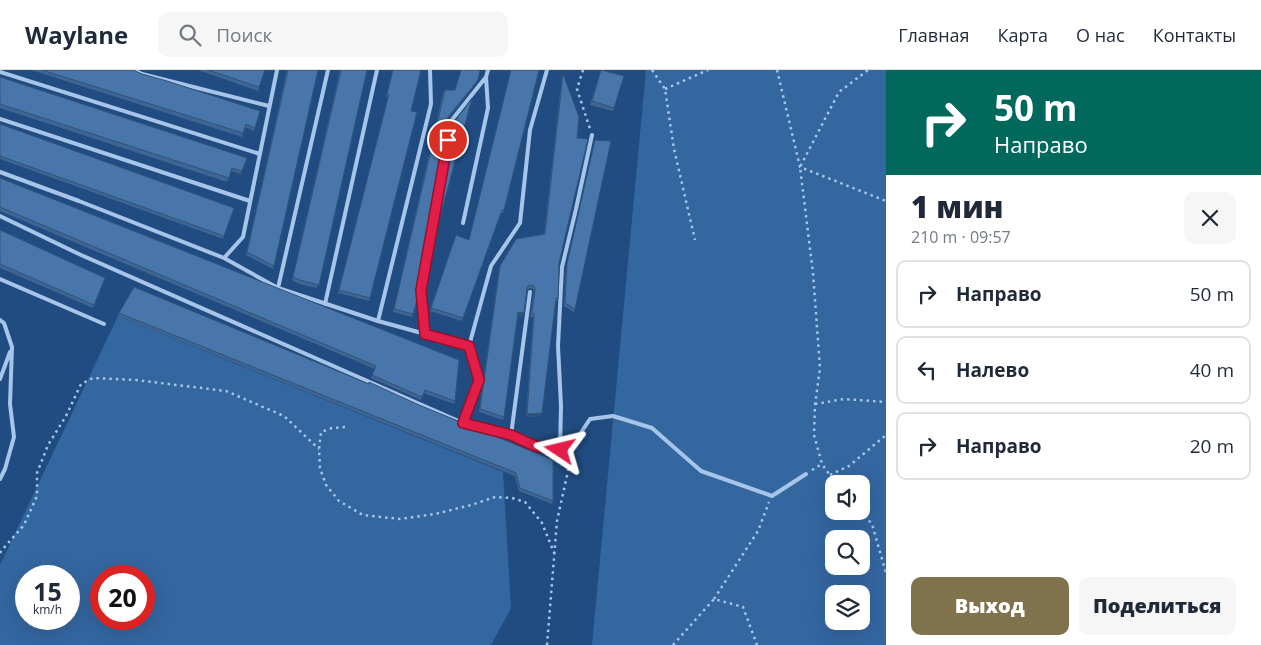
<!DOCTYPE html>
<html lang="ru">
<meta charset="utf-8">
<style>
:root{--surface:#fff;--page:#f6f6f7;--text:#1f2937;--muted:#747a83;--line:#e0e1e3;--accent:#80724d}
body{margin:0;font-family:"Open Sans",sans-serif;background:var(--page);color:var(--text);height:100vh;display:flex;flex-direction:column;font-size:19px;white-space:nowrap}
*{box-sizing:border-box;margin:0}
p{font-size:16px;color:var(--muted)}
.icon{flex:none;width:28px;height:28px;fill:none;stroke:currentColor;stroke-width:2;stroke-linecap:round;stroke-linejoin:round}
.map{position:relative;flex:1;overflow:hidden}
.side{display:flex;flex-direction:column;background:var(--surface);width:375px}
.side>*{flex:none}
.guide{background:#00695c;color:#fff;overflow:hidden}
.fabs{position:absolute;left:825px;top:405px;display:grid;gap:10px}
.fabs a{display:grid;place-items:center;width:45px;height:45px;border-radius:10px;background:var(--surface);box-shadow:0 5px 20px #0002;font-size:25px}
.speed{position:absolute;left:15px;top:495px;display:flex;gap:10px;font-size:25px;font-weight:700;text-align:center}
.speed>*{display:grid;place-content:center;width:65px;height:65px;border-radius:50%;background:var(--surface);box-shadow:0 5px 20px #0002;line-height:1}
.speed small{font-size:12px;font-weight:400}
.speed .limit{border:8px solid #d22;background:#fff;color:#111}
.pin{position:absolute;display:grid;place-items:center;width:42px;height:42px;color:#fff;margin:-21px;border:2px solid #fff;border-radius:50%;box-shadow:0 1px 5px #0007}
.me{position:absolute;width:55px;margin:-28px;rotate:280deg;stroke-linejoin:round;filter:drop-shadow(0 0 4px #0008)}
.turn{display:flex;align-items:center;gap:18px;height:105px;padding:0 25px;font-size:22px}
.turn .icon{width:65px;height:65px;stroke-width:2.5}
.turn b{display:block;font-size:35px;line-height:42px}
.round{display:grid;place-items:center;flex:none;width:52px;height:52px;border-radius:10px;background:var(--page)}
.headline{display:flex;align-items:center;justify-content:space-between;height:85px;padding:0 25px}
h1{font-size:30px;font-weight:800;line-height:38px}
.action{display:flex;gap:10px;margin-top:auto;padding:10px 25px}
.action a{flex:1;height:58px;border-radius:10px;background:var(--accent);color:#fff;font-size:20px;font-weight:800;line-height:58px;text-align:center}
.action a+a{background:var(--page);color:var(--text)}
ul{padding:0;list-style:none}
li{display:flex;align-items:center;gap:15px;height:68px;margin:0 10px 8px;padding:0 15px;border:2px solid var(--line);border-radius:10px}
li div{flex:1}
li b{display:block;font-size:19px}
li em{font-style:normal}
header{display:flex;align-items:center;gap:30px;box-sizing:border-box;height:70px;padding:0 25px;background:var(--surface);border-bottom:1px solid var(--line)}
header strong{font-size:24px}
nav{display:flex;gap:28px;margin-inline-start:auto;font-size:18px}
.search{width:350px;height:45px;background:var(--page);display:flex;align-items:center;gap:12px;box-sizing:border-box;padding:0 18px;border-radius:10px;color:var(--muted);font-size:19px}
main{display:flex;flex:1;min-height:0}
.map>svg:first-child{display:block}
.green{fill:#3466a0;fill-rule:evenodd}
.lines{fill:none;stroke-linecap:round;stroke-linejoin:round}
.path{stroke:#a6c5e9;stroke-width:2.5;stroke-dasharray:2.5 4;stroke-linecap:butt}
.lane{stroke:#a6c5e9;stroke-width:4}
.wall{fill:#3e6593}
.shaded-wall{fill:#325378}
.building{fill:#4876ab;stroke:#325378}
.route-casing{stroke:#92132f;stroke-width:12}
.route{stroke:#e11d48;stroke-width:9}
</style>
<header>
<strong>Waylane</strong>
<div class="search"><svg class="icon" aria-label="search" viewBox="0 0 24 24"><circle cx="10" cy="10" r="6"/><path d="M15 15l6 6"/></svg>Поиск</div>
<nav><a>Главная</a><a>Карта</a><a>О нас</a><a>Контакты</a></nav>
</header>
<main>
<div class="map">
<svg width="886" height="575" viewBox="0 0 886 575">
<rect width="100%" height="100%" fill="#204c82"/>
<path class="green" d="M646,0H886V575H592ZM834,414H861V441H834ZM834,469H861V496H834ZM834,524H861V551H834Z
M118,246L503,402L511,538L491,575H0V495ZM69,506V549H26V506ZM101,506H144V549H101Z"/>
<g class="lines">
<path class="path" d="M583,0L577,19L590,59
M652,0L665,19L674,79L695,170
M777,0L800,97L886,131
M665,19L708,0
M815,334L844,329L886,332
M345,357L332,358L321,362L319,379L320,398L326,415L339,431L363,445L400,449L435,444L471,435L495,427L512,428L525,432L542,453L555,485
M812,400L822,394
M830,405L849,396L886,365
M836,414L822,394L814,365L815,335L820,298L813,203L800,97L839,22L868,0
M860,441L872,454L886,503
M0,483L2,480L24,455L37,426V403L48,375L66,346L81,314L93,308L136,310L226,321L284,346L319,379
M714,529L758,461L769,432
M547,575L557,451L568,401L569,388
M673,575L714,529L743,537L757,575"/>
<path class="lane" d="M134,0L142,4L269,36
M0,2L260,84
M0,49L250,131
M0,102L79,131L224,188L278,218L378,251L469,276L479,310L463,353
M0,146L81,185L463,353L511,365L535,376L560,380L570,379L590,349L613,346L652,358L701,401L772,426L806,404
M463,153L488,38L486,7
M224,188L243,167L277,0
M0,209L104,254
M278,218L328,0
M325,234L377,0
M0,250L4,253L12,277L10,334L14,367L5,399L0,409
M378,251L431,34L430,0
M425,264L421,220L451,51L486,7L488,0
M469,276L491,196L520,153L530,60L547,0
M0,309L10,282
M511,365L530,222
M560,380L561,336L558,276L562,197L576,139L592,65"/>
</g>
<path class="wall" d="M31,0H133L142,4L260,41L254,61L245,57L242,67Z
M198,0H265L258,21Z
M287,0H318L273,199L246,185Z
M340,0H367L317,218L299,214L292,210Z
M393,0L411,41L369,231L338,223L388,27H386Z
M511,0L504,140L503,143H500L462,251L430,241L456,165L469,170Z
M601,0L624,6L613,41L590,35Z
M563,4L559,193L558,229L556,232L540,346L526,347L533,247H530L534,222L533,219L530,218L527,220L523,246L518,245L504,347L503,350L479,342L499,199L500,196L544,164L562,7Z
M0,7L247,88L241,104L231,101L227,112L0,38Z
M476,13L448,49L418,216L419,223L412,247L393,242L443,23L445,20H455Z
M456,50L436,162L435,165L455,53Z
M0,54L234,138L223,169L0,89Z
M595,70L575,239L574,242L564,236L566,198Z
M0,108L455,331L454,334L423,323L421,330L371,308L375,299L0,141Z
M0,160L105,208L93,238L0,198Z
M119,243L419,335L553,390V431L552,434L519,421L515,406L118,246Z"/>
<path class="shaded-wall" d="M478,10L476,13L447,50L448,47Z
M518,242L524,243L523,246L517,245Z
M542,343L540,346L526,347L527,344Z"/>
<path class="building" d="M42,0H133L142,4L167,11L260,41L255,58L246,54L243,63Z
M208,0H265L259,17Z
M288,0H318L274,196L247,182Z
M341,0H367L319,215L300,210L293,207Z
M393,0H421L411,41L417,42L370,228L339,220L389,24H387Z
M461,0H480L478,10L448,47L418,216L419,223L413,244L394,239L445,20H455Z
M511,0H539L504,140H502L463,248L431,238L456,165L469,170Z
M601,0L624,6L614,38L592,31Z
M563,4L579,47L577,68L588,69L559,193L558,229L556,228L542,343L527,344L534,244H532L535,219L534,216L531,215L528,216L527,218L524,243L518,242L504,347L480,339L500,196L516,169L545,164Z
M0,7L247,88L242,101L232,98L229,108L0,34Z
M472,28L436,162L456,50Z
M0,54L234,138L224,166L0,86Z
M595,70L611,71L575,239L565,233L567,194Z
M0,108L459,290L455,331L425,320L422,327L372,305L376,296L0,137Z
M0,160L105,208L94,235L0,194Z
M134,217L369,314V312L419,335L553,390V431L520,418L516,403L119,243Z"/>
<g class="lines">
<defs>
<path id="route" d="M448,70L421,220L425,264L469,276L479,310L463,353L511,365L535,376L560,380"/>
</defs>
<use href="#route" class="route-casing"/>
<use href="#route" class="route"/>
</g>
</svg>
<div class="fabs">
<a><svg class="icon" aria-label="sound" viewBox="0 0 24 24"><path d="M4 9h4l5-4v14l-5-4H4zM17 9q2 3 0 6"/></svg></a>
<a><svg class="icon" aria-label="search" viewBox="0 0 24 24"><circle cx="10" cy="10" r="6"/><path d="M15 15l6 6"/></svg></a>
<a><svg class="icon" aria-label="layers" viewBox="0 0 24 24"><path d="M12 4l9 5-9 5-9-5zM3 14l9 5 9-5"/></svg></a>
</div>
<div class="speed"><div>15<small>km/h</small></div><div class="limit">20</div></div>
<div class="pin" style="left:448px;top:70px;background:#d93025"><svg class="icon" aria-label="arrive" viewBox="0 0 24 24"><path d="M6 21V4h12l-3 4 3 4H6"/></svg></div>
<svg class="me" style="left:560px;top:380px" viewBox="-20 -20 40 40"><path d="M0-17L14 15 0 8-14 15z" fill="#e11d48" stroke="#fff" stroke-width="4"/></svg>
</div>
<section class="side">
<div class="guide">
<div class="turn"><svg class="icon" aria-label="right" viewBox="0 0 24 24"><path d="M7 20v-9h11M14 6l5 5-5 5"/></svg><div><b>50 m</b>Направо</div></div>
</div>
<div class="headline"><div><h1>1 мин</h1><p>210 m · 09:57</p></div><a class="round"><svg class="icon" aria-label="close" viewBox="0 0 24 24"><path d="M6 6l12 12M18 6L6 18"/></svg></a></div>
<ul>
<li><svg class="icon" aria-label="right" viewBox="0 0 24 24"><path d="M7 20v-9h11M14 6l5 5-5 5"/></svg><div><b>Направо</b></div><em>50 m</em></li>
<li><svg class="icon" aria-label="left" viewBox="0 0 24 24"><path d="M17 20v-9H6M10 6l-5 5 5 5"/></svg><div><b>Налево</b></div><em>40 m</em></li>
<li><svg class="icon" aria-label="right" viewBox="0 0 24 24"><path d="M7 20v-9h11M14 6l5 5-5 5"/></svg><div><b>Направо</b></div><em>20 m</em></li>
</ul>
<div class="action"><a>Выход</a><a>Поделиться</a></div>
</section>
</main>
